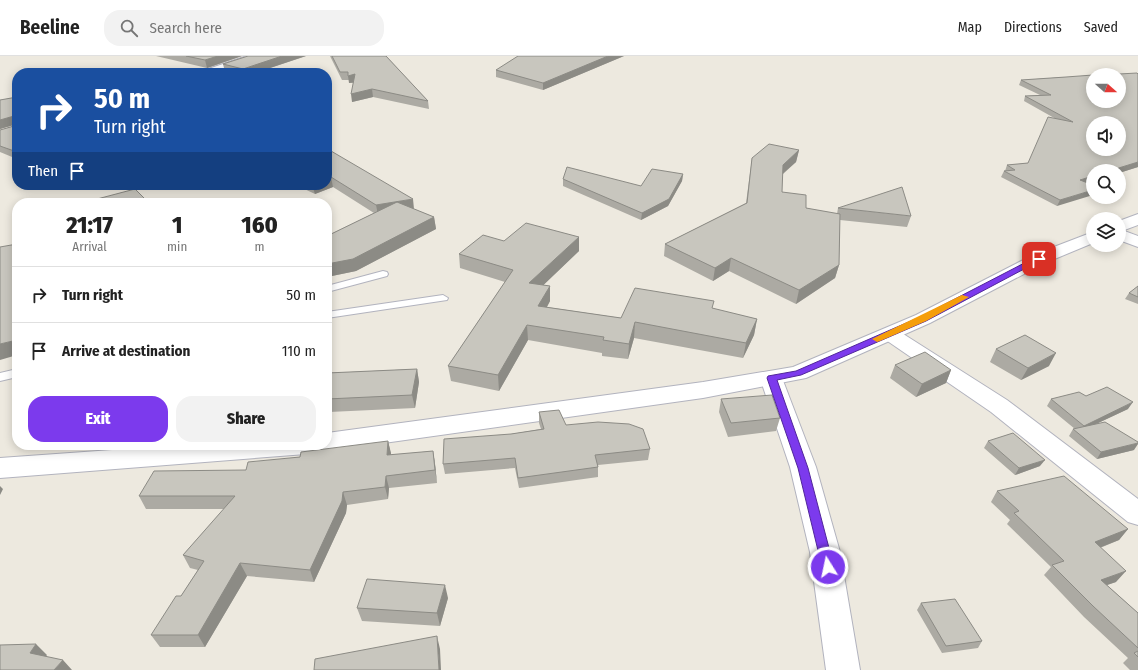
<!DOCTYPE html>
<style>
:root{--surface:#fff;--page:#f2f2f2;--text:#222;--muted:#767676;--line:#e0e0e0;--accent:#7c3aed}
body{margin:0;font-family:"Fira Sans Condensed",sans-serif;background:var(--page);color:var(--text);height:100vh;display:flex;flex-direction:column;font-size:15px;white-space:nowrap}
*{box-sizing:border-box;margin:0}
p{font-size:13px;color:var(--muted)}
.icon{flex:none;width:22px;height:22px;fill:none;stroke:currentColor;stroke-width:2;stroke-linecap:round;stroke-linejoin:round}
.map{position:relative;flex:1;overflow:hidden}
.details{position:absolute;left:12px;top:142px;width:320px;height:252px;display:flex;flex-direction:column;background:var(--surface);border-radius:16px;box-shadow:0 2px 10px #0003}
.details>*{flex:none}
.top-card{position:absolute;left:12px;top:12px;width:320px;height:122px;border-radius:16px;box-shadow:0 2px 10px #0003;background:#1a4fa0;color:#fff;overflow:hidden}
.needle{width:26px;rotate:111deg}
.tools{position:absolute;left:1086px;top:12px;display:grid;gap:8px}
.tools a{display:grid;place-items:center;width:40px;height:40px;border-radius:50%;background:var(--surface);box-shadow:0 2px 10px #0003;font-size:20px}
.pin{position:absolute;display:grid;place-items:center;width:34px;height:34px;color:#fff;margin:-17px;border-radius:8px;box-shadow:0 2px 6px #0006}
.me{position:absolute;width:44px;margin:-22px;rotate:350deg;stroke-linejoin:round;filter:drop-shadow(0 0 3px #0008)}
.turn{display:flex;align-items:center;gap:14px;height:84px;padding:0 16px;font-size:18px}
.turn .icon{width:52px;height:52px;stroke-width:2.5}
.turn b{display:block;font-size:28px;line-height:34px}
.then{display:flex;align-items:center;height:38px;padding:0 16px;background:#0003;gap:8px;font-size:15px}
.eta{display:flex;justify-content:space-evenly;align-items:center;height:68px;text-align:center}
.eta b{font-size:24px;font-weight:800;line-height:28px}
.action{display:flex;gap:8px;margin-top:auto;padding:8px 16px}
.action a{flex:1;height:46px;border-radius:16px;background:var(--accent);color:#fff;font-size:16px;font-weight:800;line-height:46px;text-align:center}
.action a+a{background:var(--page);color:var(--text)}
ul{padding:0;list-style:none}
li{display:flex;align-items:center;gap:12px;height:56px;padding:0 16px;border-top:1px solid var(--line)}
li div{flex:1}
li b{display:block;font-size:15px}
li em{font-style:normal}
header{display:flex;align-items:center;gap:24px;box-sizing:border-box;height:56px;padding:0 20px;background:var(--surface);border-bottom:1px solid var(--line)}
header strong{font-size:19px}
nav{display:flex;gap:22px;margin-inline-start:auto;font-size:14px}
.search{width:280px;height:36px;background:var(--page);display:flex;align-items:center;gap:10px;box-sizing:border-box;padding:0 14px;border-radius:16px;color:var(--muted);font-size:15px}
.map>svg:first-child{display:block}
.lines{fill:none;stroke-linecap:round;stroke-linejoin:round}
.lane-casing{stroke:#b2b3be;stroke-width:2}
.street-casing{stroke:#b2b3be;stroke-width:2}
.secondary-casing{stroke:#b2b3be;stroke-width:2}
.lane{fill:#fff;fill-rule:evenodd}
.street{fill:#fff;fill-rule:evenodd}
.secondary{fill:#fff;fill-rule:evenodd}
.wall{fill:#acaaa3}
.shaded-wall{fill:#8c8b85}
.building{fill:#c8c6be;stroke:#8c8b85;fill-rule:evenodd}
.route{fill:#7c3aed;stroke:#51269a}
.slow{fill:#f59e0b}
</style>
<header>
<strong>Beeline</strong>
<div class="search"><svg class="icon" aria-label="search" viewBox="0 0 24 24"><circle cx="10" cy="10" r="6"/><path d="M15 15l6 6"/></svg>Search here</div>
<nav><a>Map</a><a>Directions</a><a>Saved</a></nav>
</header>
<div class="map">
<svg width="1138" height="614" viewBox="0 0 1138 614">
<rect width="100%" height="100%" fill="#ede9df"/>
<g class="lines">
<defs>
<path id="lane" d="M383,215L387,216L388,218L387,220L327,236V230Z
M443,239L448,242L447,244L327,262V256Z
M17,313V321L0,325V317Z"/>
<path id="street" d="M247,0H262L261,2L217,17H201L202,15Z
M1119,173L1138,180V191L1119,184Z
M890,272L897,274L1007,344L1138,443V469L1128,466L991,356L883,282L880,278L883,274Z
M771,315L779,317L782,322L816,411L840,496L860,614H826L810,496L790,411L760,322L763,317Z"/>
<path id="secondary" d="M1138,158V169L1119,176V165Z
M1093,176V187L1045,207L930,267L806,322L703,342L327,395L317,391L315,395L306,398L0,422V402L182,389H327V377L703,326L793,311L916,259L1033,199Z"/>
</defs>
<use href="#lane" class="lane-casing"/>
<use href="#street" class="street-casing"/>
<use href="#secondary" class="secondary-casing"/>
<use href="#lane" class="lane"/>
<use href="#street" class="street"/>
<use href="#secondary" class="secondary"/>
</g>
<path class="wall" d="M156,0H242L207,12Z
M248,0H306L255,17H230L225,16L223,8Z
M330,0H386L428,45L429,53L373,41L352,46L353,27H349V24H342Z
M624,0L543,34L496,21V14Z
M1066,21L1138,111L1119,117V115L1087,126L1057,150L1001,121L1004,115H1005L1007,109L1028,107L1056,63L1024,45L1025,40L1040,39L1019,29L1021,24Z
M17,41V103L0,96V74L14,70V69L0,73V44Z
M799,94L796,106L782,119V136L806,152L837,158L838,152L911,160L907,171L840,164L839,209L835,222L796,248L729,215L713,225L664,200L665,188L746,147L752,102Z
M327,97L414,153L434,161L436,173L356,215L327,221V180L374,157L333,131L315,138L296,129H327Z
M683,118L682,125L668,150L641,164L563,130V123L641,130Z
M579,181V195L543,229L550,230V245L547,251L621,262L713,253L757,263L754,279L743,302L634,282L628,303L602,300V297L528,284L499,335L451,325L448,310L505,226L460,212L459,198L504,185Z
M1138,230V248L1125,243L1129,237Z
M996,293L1049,310L1021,324L990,306Z
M895,309L951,314L946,327L916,341L890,322Z
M417,313L419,326L415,352L329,356V355H327V316V317Z
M1086,340L1128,353L1098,367L1134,394L1097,403L1069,380L1073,373H1075L1047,350L1051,343Z
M721,343L780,362L776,375L728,381L719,356Z
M539,356L566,369L650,393L648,404L598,409V421L519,432L515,412L445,418L443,408L511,378L541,373L539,367Z
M388,385L391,399L433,395L435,408L437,427L389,432L388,443L347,449L346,457L314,526L247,520L205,591H160L151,579L181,540L198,514L190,512L183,499L224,453H146L139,440L300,401Z
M988,385L1040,410L1015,419L984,392Z
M997,435L1128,473L1119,484L1100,492L1116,526L1107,529L1138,557V614H1130L1123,607L1128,602L1084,561L1044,519L1051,511L1007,468L1010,464L991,446Z
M448,542L440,570L362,565L357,552Z
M921,547L982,585L978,592L942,597L917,554Z"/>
<path class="shaded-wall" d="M218,0H242L207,12L205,4Z
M282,0H306L255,17H244L243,13Z
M608,0H624L543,34V27Z
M355,18L356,26L349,27L348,20Z
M372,33L373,41L352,46L351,38Z
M14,60L17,68L0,73V64Z
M799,94L796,106L780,120L783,109Z
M1138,106V111L1119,117V115H1109Z
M683,118L682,125L668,150L641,164L642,157Z
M1093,120V125L1078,129L1080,124Z
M331,121L333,131L315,138L312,129H327V123Z
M1093,134V139L1057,150L1060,144Z
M413,143L414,153L378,159L376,149Z
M434,161L436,173L356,215L327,221V208Z
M579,181V195L530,242L529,227Z
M731,202L729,215L713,225L715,212Z
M839,209L835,222L796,248L799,234Z
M550,230V245L539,265L538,250Z
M757,263L754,279L743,302L746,287Z
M635,266L634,282L628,303L629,288Z
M527,269L528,284L499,335L498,319Z
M17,284V299L0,304V288Z
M1056,297L1049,310L1021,324L1028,312Z
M417,313L419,326L415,352L412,339Z
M951,314L946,327L916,341L922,328Z
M1133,346L1128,353L1079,376L1084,370Z
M388,385L391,397L390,412L387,399Z
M1138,387V388L1134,394L1097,403L1101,396Z
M433,395L435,408L437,427L435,414Z
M1045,404L1040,410L1015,419L1019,412Z
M386,420L389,432L388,443L385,431Z
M0,430L3,433L0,439Z
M343,436L347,449L346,457L314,526L310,514Z
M1128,473L1119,484L1086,497L1095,486Z
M240,507L247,520L205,591L198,579Z
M1126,515L1116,526L1092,534L1101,524Z
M445,529L448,542L440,570L437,557Z
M437,580L440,593L441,614H439Z
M36,588L47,599L41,608L30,597Z
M63,604L72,614H54Z"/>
<path class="building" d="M186,0H218L205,4Z
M248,0H282L243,13L223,8Z
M332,0H386L428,45L372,33L351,38L355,18L348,20V16H340Z
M518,0H608L543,27L496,14Z
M1137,17L1138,18V106L1109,115H1093V120L1080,124L1093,129V134L1060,144L1004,115L1015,114L1007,109L1028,107L1048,61L1073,66L1025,40L1051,39L1021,24L1066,21L1093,19V45H1119V19H1101ZM1093,67H1119V93H1093Z
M17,41V96L0,90V74L14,70V60L0,64V44Z
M769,88L799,94L783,109L782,136L806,139V152L840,158L839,209L799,234L731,202L715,212L665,188L747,147L752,102Z
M331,95L413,143L376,149L331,121L327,123V97Z
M567,111L641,130L652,113L683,118L669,143L642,157L563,123Z
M902,131L911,160L838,152Z
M135,133L149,147H82Z
M397,146L434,161L353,203L327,208V180Z
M526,167L579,181L529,227L550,230L538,250L621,262L635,232L714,245L712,252L757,263L746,287L635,266L629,288L603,284L604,281L527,269L498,319L448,310L513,214L459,198L483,179L504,185Z
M17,188V284L0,288V191Z
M1138,230V241L1129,237Z
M1025,279L1056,297L1028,312L996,293Z
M925,296L951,314L922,328L895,309Z
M417,313L412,339L327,343V317Z
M1107,331L1133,346L1084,370L1051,343L1079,336L1086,340Z
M772,339L780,362L731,367L721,343Z
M559,354L566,369L598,366L629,368L643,373L650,393L595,399L598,411L518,422L515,402L443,408L444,383L511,378L544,373L539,356Z
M1105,366L1138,386V387L1101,396L1073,373Z
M1013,377L1045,404L1019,412L988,385Z
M388,385L387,399L433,395L435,414L386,420L385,431L343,436L342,445L310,514L240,507L198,579H151L176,540H181L204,505L183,499L235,440H139L154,415L246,414L248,406L300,401L301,396Z
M1064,420L1128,473L1095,486L1126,515L1101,524L1138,557V592L1093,550L1052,509L1064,505L1014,457L1019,455L997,435Z
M367,523L445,529L437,557L357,552Z
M955,543L982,585L946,590L921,547Z
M437,580L439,614H314L315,603Z
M36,588L30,597L63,604L54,614H0V589Z
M1138,595V601L1134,597Z"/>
<path class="route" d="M1036,201L1043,203L926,265L801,319L777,324L808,412L834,511L832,515L828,516L823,515L798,412L767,322L768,320L796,315L920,261Z"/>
<path class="slow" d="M962,239L969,241L926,265L880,285L877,286L872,283Z"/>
</svg>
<div class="tools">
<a><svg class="needle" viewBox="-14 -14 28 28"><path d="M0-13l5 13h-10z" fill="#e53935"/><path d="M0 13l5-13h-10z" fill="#767676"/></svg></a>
<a><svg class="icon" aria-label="sound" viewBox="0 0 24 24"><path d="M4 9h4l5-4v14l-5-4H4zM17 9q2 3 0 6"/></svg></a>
<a><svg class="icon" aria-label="search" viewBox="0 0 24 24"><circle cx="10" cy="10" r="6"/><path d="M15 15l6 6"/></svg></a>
<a><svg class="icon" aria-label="layers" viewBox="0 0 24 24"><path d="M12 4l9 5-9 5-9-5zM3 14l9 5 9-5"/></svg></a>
</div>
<div class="pin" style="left:1039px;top:203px;background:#d93025"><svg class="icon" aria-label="arrive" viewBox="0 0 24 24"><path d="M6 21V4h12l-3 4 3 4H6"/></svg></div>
<svg class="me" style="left:828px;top:511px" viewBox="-20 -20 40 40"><circle r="17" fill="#7c3aed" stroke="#fff" stroke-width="3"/><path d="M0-11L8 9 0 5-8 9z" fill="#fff"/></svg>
<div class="top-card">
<div class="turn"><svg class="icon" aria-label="right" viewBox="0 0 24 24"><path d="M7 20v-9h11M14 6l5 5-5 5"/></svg><div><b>50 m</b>Turn right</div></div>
<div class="then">Then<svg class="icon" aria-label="arrive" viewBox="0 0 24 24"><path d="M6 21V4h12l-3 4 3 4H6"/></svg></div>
</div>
<section class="details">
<div class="eta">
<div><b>21:17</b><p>Arrival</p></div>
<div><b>1</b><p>min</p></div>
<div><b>160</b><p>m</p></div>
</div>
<ul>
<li><svg class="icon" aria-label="right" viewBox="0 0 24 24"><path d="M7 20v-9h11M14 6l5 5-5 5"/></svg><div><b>Turn right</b></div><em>50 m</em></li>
<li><svg class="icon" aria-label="arrive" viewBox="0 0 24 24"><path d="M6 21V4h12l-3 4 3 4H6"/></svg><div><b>Arrive at destination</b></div><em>110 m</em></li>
</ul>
<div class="action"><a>Exit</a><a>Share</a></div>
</section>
</div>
